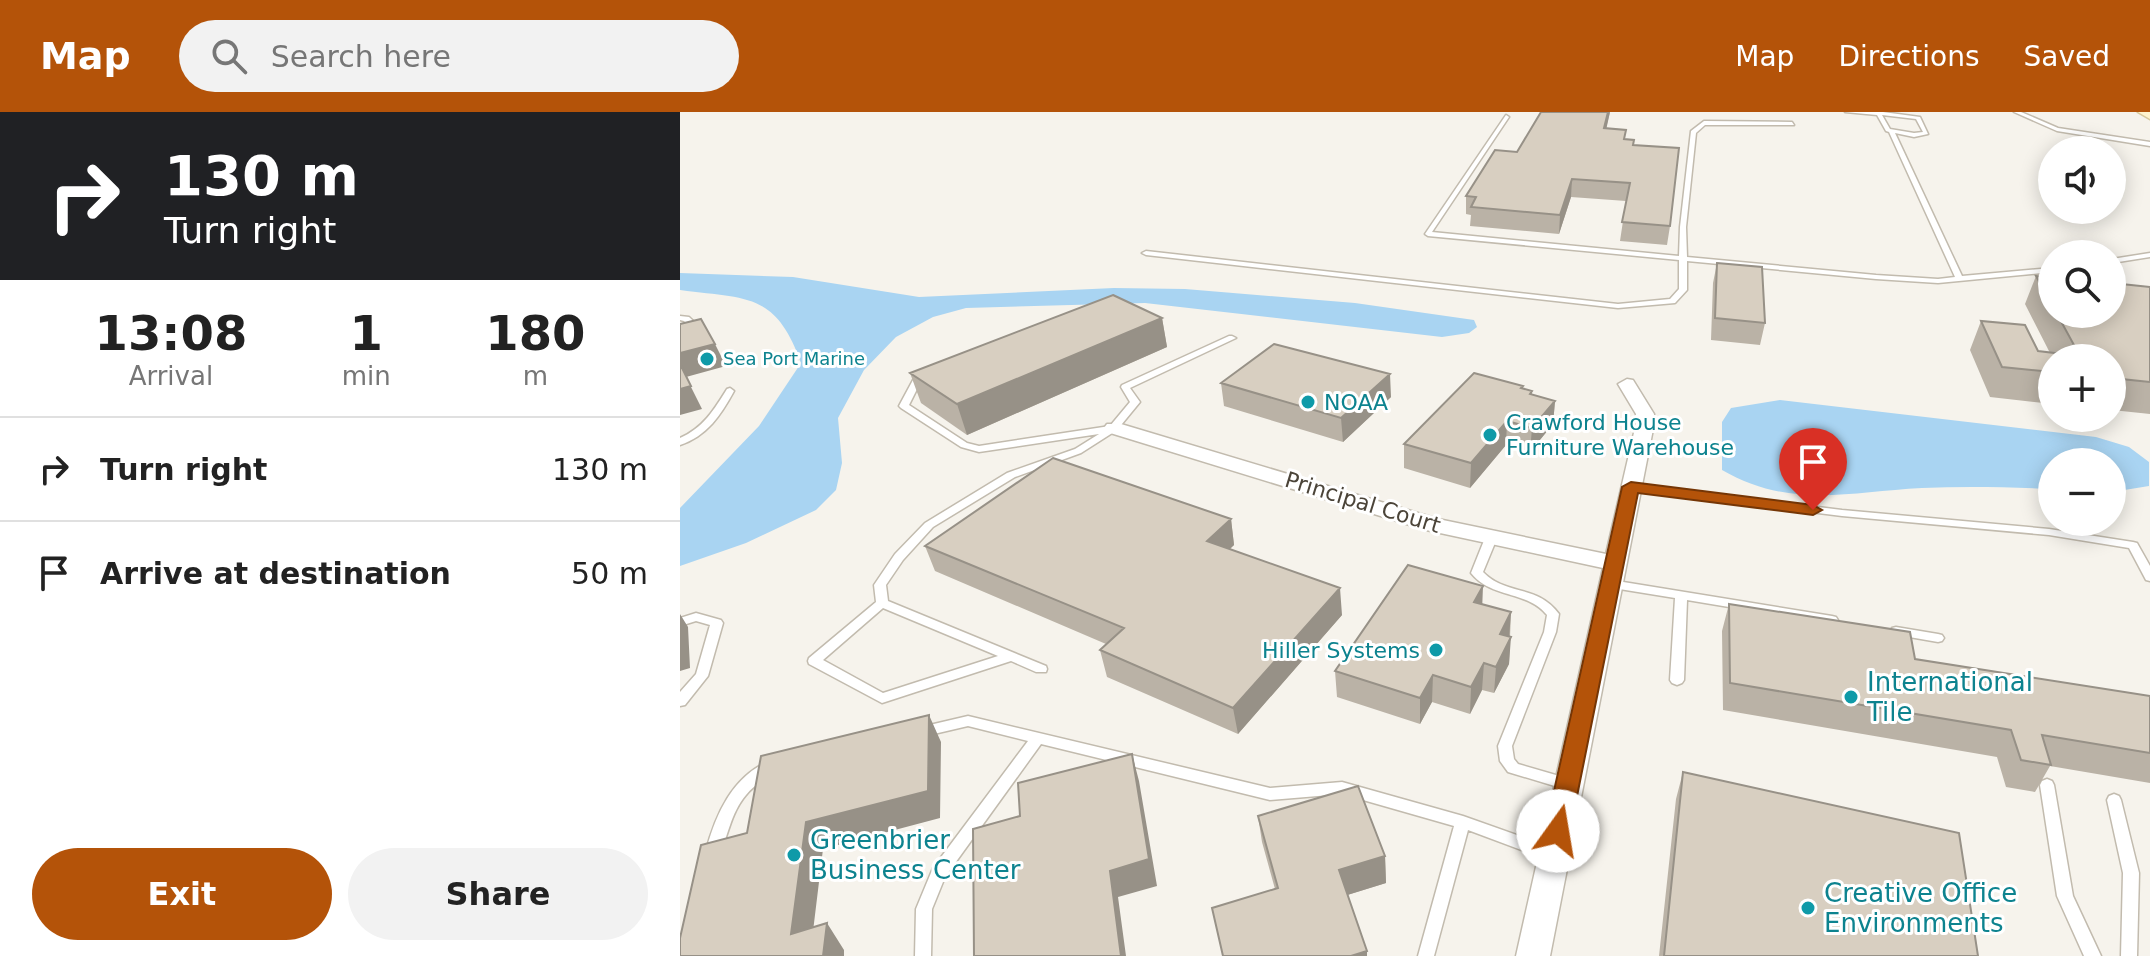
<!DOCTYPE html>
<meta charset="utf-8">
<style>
:root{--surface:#fff;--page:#f2f2f2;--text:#222;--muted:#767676;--line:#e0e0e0;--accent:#b45309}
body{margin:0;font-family:"DejaVu Sans",sans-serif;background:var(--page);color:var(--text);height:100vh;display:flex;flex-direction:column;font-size:30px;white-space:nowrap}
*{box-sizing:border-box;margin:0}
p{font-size:26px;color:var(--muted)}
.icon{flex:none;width:44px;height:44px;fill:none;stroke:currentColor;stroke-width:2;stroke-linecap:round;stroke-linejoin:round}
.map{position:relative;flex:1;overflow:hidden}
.drawer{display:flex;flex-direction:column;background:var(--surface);width:680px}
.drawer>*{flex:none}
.banner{background:#202124;color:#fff;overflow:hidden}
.buttons{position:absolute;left:1358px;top:24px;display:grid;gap:16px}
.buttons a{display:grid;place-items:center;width:88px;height:88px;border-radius:50%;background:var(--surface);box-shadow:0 4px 20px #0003;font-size:40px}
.pin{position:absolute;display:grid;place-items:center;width:68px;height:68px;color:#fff;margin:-82px -34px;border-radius:50% 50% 50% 0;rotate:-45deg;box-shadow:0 0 8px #0007}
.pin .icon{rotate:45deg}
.me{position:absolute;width:88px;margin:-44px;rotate:13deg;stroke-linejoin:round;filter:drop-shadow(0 0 6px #0008)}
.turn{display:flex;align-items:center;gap:28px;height:168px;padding:0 32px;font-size:36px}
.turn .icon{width:104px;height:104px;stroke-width:2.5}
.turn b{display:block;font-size:56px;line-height:68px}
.eta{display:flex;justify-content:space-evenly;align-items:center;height:136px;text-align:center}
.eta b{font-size:48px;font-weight:700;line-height:56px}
.button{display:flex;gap:16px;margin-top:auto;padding:16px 32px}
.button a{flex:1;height:92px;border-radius:48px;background:var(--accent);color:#fff;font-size:32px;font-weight:700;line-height:92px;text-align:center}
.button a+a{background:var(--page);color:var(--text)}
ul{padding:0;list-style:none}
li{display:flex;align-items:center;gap:24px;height:104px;padding:0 32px;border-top:2px solid var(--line)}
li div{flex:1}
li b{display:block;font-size:30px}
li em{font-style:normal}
header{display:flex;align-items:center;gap:48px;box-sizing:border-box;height:112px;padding:0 40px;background:var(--accent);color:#fff}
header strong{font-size:38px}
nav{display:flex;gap:44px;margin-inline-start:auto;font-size:28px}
.search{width:560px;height:72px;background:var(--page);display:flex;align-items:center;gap:20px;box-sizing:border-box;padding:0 28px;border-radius:44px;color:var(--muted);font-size:30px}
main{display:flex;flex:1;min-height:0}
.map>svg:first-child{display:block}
.water{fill:#a9d4f2}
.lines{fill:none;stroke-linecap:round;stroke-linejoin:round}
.service-casing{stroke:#c2bbae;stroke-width:3}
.minor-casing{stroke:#c2bbae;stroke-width:3}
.secondary-casing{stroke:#d6c79b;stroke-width:3}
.service{fill:#fff;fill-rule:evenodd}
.minor{fill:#fff;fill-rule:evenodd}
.secondary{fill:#fff3cd;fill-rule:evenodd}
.wall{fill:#bab2a6}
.shaded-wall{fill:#979187}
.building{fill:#d8cfc1;stroke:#979187;stroke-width:2}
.route{fill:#b45309;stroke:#753606;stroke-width:2}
.culture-dot{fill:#0f9aa8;stroke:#fff;stroke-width:3}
.labels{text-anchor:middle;stroke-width:6;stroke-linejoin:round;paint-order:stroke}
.far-culture-label{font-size:18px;fill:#0d838f;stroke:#fff;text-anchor:start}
.culture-label{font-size:22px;fill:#0d838f;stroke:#fff;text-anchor:start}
.street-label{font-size:22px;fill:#4b4439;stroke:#fff}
.near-culture-label{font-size:26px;fill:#0d838f;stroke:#fff;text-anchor:start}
</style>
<header>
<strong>Map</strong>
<div class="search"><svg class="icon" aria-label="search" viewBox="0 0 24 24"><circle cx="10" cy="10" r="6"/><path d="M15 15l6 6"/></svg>Search here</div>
<nav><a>Map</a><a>Directions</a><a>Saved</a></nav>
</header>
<main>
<section class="drawer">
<div class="banner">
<div class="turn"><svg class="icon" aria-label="right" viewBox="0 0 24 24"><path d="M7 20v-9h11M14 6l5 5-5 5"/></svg><div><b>130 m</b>Turn right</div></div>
</div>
<div class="eta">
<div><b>13:08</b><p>Arrival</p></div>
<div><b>1</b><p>min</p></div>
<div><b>180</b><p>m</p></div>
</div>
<ul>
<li><svg class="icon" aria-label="right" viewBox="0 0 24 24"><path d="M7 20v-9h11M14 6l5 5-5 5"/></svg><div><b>Turn right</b></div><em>130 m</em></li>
<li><svg class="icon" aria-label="arrive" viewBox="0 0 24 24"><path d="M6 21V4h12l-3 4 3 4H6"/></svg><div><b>Arrive at destination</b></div><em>50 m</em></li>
</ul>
<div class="button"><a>Exit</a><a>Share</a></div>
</section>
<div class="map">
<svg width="1470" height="844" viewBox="0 0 1470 844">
<rect width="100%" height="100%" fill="#f6f3ec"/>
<path class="water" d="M0,161L113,165L239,185L434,176L505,177L675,191L794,208L797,215L789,221L762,225L465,191L286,196L253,205L216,225L184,258L158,306L162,351L156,378L136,398L66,431L0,454V396L79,314L121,251C96,180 67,187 0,178Z
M1100,288L1416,325L1449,335L1469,350V374L1432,380V350H1372V377C1328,375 1285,374 1242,376C1168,380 1109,397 1042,358V310L1051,296Z"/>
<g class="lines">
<defs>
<path id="service" d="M1165,0H1203L1240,5L1248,22L1234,25L1215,21L1282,164L1372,156V160L1258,171L1196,167L1007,149V178L995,191L938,196L466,143L462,141L466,139L938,192L990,187L999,177V148L748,124L745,122L826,3L829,5L752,120L999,144L1000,115L1011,19L1024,9L1112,10L1114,13H1025L1016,21L1006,115L1007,145L1196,163L1258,167L1275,165L1209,20L1206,19L1197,3ZM1202,3L1236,7L1243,20L1234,21L1210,17Z
M1334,0H1341L1378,16L1470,30V34L1377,19Z
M1470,141V145L1432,151V147Z
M0,204L9,205L23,218L22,220H16L4,209L0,208Z
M549,224H552L556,226L450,276L460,290L437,318L401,341L335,365L253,415L223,448L206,473L208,489L366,554L367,557L366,560H356L331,549L202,591L129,552L128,549L129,546L196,490L194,473L215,442L245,411L327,361L395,337L419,322L299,340L281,335L221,296L219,294L233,268L243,262L247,265L240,271L229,293L287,331L299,334L430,314L450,290L441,275L442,273ZM203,496L318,544L203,581L143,548Z
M50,276L54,279C41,303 27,324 0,333V326C23,316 34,298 47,277Z
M951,372L1162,398L1369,417L1453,430L1457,431L1470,454V469L1466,468L1449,436L1369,423L1162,404L947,377L946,375L947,373Z
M811,423L817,426L803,460C826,484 857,472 879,502L876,520L832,634L834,647L838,652L893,668L895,672L893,676L888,678L828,660L820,649L818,634L864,520L867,503C846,478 812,487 791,461L805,426Z
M931,468L1152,504L1156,505L1158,508L1156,511L1152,512L1007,488L1004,568L1002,571L997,573L992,571L990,568L995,486L927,475L925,472Z
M16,501L41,508L43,511L28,564L5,593L0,594V580L16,562L30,513L16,509L0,514V506Z
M1216,515L1258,522L1262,523L1264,526L1262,529L1258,530L1212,522L1210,519L1212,516Z
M288,604L590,676L662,670L783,704L876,737L879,742L876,747L871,749L788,718L754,844H738L774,714L662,682L590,688L361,632L265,765L252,797L251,844H235L236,797L253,756L348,629L288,614L241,625L236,624L234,620L236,616L241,615Z
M92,648L97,650L99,654C91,665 75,671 66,683C50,702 48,725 38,747L33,749L28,747L25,742C35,704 52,663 92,648Z
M1367,667L1372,669L1374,673L1393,784L1421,844H1404L1377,784L1360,673L1362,669Z
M1434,682L1439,684L1441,688L1459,761L1457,844H1441L1443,761L1427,688L1429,684Z"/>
<path id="minor" d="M947,267L953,268L974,302V312L870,844H836L923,456L746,418L427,320L424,316L427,312H441L758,407L926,442L956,312V302L938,272Z"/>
<path id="secondary" d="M1458,0H1470V7Z"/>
</defs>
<use href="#service" class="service-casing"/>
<use href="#minor" class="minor-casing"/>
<use href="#secondary" class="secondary-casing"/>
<use href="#service" class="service"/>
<use href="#minor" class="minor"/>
<use href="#secondary" class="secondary"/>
</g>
<path class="wall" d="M861,0H930L926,16L953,33L990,114L987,133L940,129L946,89L891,85L879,122L790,114L791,103L786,102V84L837,40Z
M1037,151L1085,211L1080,233L1031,228L1033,171Z
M1356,164L1372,166V202H1432L1470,175V302L1432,298V246H1372V292L1310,285L1290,238L1301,209L1358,239L1370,241L1345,192Z
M482,206L487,235L287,323L241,291L230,261Z
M541,271L711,285L663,330L544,294Z
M843,277L852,279V283L875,289L873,312L850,340L826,333L790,376L724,356V332Z
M551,407L554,433L550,437L662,503L558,622L427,565L420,538L426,532L255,459L245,434Z
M802,492L831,500L829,552L814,581L802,578L790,602L752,590L740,612L657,585L655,559Z
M1049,492L1235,547L1470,584V671L1370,654L1355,680L1326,675L1317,645L1043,598L1042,519Z
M1003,660L1298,844H979L996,687Z
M578,704L705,744L706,771L667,783L687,839V844H543L595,777L582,730Z"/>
<path class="shaded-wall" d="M928,0H930L923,32L924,16Z
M892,67L891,85L879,122L880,103Z
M482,206L487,235L287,323L277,292Z
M35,232L46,254L6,265L22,297L0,303V241Z
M710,262L711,285L663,330L661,306Z
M875,289L873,312L850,340L852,316Z
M827,309L826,333L790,376L791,351Z
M551,407L554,433L531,454L527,429Z
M803,474L802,500L794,490Z
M660,476L662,503L558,622L553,596Z
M831,500L829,527L820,522Z
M0,502L8,515L10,556L0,559Z
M831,525L829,552L814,581L816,555Z
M804,551L802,578L790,602L791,575Z
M753,563L752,590L740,612V586Z
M249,603L261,630L260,706L143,737L130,844L111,822L126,710Z
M452,642L459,669L477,774L438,785L446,844H441L430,759Z
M705,744L706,771L661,785L659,758Z
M147,811L164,838V844H143Z
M687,839V844H671Z"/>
<path class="building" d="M861,0H928L924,16L946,18L944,27L954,28L953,33L999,36L990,114L942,110L950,71L892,67L880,103L791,95L796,85L786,84L815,38L837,40Z
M1037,151L1082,155L1085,211L1035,206Z
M1356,164L1372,166V193Z
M1432,171L1470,175V270L1432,266V246H1372V260L1322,255L1301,209L1345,213L1358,239L1400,244L1377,202H1432Z
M433,183L482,206L277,292L230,261Z
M21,207L35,232L0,241V212Z
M594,232L710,262L661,306L541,271Z
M0,252L11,274L0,277Z
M794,261L843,274L841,276L852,279L850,282L875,289L852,316L827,309L791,351L724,332Z
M373,346L551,407L527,429L660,476L553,596L420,538L444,516L245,434Z
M728,453L803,474L794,490L831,500L820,522L831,525L816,555L804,551L791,575L753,563L740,586L655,559Z
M1049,492L1230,520L1235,547L1470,584V641L1362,623L1371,653L1341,648L1331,618L1050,571Z
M249,603L248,679L126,710L111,822L147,811L143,844H0V826L21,733L67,721L81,644Z
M452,642L469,747L430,759L441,844H294L293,717L340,704L338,671Z
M1003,660L1279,721L1298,844H984Z
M678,674L705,744L659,758L687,839L671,844H543L532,796L598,776L578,704Z"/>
<path class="route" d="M951,370L1133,393L1142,398L1133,403L958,381L890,719L887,727L878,730L869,727L865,719L942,375Z"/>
<g class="culture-dot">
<circle cx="27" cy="247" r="8"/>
<circle cx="628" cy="290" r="8"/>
<circle cx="810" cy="323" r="8"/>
<circle cx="756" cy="538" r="8"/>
<circle cx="1171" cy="585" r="8"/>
<circle cx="114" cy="743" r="8"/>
<circle cx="1128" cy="796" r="8"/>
</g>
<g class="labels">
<g class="far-culture-label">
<text x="43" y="253">Sea Port Marine</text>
</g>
<g class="culture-label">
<text x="644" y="298">NOAA</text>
<text x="826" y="318">Crawford House<tspan x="826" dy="25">Furniture Warehouse</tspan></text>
<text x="740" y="546" text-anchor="end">Hiller Systems</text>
</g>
<g class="street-label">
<text transform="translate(683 390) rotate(17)" y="8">Principal Court</text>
</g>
<g class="near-culture-label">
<text x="1187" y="579">International<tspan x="1187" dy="30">Tile</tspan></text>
<text x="130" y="737">Greenbrier<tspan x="130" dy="30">Business Center</tspan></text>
<text x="1144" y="790">Creative Office<tspan x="1144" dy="30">Environments</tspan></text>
</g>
</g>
</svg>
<div class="buttons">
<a><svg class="icon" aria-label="sound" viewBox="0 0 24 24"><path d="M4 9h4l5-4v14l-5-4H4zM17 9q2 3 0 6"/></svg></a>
<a><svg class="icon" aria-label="search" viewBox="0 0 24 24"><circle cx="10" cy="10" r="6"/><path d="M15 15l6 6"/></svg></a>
<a>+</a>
<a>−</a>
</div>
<div class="pin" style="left:1133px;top:398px;background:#d93025"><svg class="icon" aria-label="arrive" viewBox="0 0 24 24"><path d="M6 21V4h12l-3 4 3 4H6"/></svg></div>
<svg class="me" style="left:878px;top:719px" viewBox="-20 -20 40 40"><circle r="19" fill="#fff"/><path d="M0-13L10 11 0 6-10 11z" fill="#b45309"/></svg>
</div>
</main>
